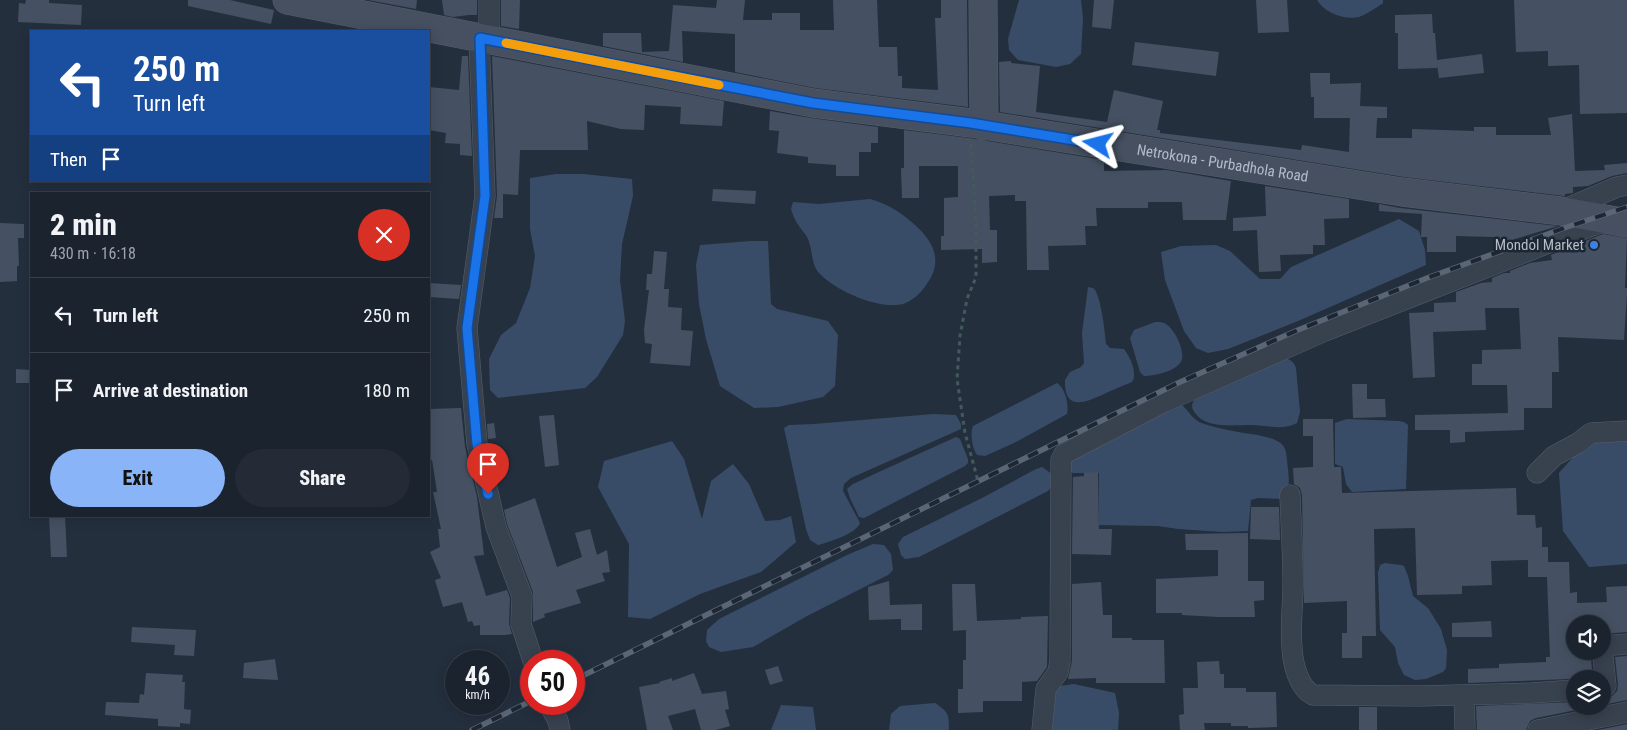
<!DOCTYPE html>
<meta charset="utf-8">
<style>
:root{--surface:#1b232e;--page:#242b36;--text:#f1f3f6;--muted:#a0a4aa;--line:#39404a;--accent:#8ab4f8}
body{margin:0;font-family:"Roboto Condensed",sans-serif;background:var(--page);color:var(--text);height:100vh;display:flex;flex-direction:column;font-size:19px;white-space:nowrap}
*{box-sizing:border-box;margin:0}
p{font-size:16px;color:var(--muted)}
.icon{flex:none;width:28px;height:28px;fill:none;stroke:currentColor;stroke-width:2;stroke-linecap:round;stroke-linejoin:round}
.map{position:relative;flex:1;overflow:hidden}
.details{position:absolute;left:30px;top:192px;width:400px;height:325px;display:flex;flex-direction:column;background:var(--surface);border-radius:0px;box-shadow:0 2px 12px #0003,0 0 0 1px var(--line)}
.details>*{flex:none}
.guide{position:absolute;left:30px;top:30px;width:400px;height:152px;border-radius:0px;box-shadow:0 2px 12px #0003,0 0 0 1px var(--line);background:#1a4fa0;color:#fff;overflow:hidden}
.controls{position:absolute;left:1566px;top:615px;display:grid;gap:10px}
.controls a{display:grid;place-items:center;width:45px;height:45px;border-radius:50%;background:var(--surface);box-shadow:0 2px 12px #0003,0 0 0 1px var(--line);font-size:25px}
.speed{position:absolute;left:445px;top:650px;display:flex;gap:10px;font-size:25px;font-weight:700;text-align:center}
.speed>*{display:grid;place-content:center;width:65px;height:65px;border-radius:50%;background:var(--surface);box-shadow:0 2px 12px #0003,0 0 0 1px var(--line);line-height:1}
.speed small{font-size:12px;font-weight:400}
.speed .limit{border:8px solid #d22;background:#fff;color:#111}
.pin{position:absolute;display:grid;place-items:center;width:42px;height:42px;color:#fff;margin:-51px -21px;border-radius:50% 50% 50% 0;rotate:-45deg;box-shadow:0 0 5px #0007}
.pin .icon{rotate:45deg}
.me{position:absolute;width:55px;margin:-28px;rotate:279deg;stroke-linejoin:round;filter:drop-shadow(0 0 4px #0008)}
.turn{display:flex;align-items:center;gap:18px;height:105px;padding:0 20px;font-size:22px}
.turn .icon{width:65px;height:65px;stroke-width:2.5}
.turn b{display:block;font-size:35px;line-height:42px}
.then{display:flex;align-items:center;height:48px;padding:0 20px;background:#0003;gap:10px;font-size:19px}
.round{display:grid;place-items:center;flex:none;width:52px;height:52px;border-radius:26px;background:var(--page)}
.head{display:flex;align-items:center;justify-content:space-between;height:85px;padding:0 20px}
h1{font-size:30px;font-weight:800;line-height:38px}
.cta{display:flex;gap:10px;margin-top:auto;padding:10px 20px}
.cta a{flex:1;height:58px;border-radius:30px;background:var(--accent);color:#111;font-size:20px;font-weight:800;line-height:58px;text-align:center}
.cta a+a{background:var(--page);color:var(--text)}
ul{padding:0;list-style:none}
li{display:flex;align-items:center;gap:15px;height:75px;padding:0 20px;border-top:1px solid var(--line)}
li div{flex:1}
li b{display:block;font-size:19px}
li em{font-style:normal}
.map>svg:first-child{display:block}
.water{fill:#394c67}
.building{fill:#455162}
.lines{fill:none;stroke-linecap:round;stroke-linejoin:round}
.street-casing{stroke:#565f6c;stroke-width:21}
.secondary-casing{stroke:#565f6c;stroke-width:29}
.path{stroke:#44595c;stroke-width:3;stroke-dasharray:4 4;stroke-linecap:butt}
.street{stroke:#38414e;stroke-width:20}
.secondary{stroke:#465061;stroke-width:28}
.rail-casing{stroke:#5a6575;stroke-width:5.5}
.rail{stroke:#1d2633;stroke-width:4;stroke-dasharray:11;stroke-linecap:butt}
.route-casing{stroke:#114b97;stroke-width:12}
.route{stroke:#1a73e8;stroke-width:9}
.slow{stroke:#f59e0b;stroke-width:9}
.shop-dot{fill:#3f7fe0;stroke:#1d2633;stroke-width:2}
.labels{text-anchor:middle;stroke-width:5;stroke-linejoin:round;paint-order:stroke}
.street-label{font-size:15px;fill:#b4bcc9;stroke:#1d2633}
.poi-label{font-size:15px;fill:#b4bcc9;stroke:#1d2633;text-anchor:end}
</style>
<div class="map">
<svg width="1627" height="730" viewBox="0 0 1627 730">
<rect width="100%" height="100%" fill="#242f3e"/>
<path class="water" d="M1019,0H1081L1083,18L1081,54L1070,64L1056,67L1018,60L1009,50L1008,39Z
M1317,0H1383V3C1376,8 1367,14 1359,17C1344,20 1325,13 1317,0Z
M556,174H583L632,179L633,196L622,244L620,280L625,321L623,335L597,377L585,388L498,398L490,390L489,359L501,335L516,323L530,288L535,256L530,229V178Z
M870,199C888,204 902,213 916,226C935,243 943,263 926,285C921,293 912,301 903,304C879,310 836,291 820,274C811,265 813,253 809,242C808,236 802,231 799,226C795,221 793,215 791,209L793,202L819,204Z
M1399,219L1419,231L1425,250L1426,265L1298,321L1228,349L1208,353L1196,348L1184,331L1165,280L1161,252L1181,246L1216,245L1230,251L1260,279H1280L1291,267Z
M751,241H768L771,304L777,309L828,321L838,335L835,386L823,397L778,407L754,408L720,386L706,339L699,304L696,265L700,245Z
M1088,287C1091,288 1093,287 1095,290C1101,299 1105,332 1106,344L1110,348L1124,349C1130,357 1138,373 1132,382C1123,386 1114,389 1106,393C1087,402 1064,413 1065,380L1070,372L1081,367L1084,363L1082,333Z
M1155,322C1159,322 1163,322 1166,324C1175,330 1184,349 1182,359C1179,371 1154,376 1144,376L1140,372L1130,338L1134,330Z
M1284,358C1290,359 1294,362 1296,368L1300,412L1297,423C1282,431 1267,425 1251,425C1233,425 1206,429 1195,413C1190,407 1192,402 1197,396Z
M1057,383C1065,388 1069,404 1067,414L1014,443L985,456L977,455C972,448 970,434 973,426Z
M1177,401C1186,406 1190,417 1199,422C1209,426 1222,429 1233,431C1245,434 1277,435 1284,447C1287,452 1287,463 1288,469C1289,480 1290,490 1284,499L1258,498L1251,500L1248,531L1223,532L1178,529L1158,526L1099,525V473H1073L1068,471L1072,456Z
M933,414L956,415L961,424V429L851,478L844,484L843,491L860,523C856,534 829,542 818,545L810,540L806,529L784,428L789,425L814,424Z
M1347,419L1399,421L1404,422L1408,425L1406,489L1352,492L1346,484L1343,467L1335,464V423Z
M1627,435V564L1589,567L1563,531L1559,473L1592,436Z
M956,437L960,439L968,459V463L965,466L864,518L859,517L850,498L847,489L853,484L881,471Z
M672,441L684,459L702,519L711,481L733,464L749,484L765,521L780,520L791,516L796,542L761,572L700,594L650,619L628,617L629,544L598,487L604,461Z
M1042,467L1052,474L1053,485L1048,491L919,557L905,559L901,555L898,544L903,537L984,497L1036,469Z
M873,544L884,545L891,554L893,570L888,575L807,616L753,647L721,652L709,647L706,641L707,630L719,619L847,555Z
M1385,563L1401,565L1404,566L1408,576L1413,596L1428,608L1441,629L1447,650L1446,668L1443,672L1426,679L1415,680L1404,675L1398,663L1395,647L1380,630L1378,573L1380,565Z
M1074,684L1115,693L1119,713L1118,730H1050L1052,694L1060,686Z
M935,703C948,712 949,713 949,730H889L891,714L900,706Z
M781,705L813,707L816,730H771Z"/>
<path class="building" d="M26,0H49V3L82,5L81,25L18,22L19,3L25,4Z
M188,0H230L274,10L271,24L188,6Z
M368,0H417L416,9Z
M442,0H477V15H469L453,17L444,15Z
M501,0H520L519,29L501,26Z
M717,0H745L743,20H772V13H800V30H834L833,0H877L879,47H897L898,76H902V88L938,90L935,18H941V0H967L968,107L815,88L735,72V34L682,31L683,62L603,46V33H641L642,52L669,51L673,5L716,8Z
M1094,0H1114L1111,29L1092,27Z
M1256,0H1287L1289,32L1258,33Z
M1514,0H1627V113L1580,114L1579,65L1548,66V51L1516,52Z
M1432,14L1433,33H1435L1437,60L1482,54L1484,73L1439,78L1437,65V68L1398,69V33H1395V15Z
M1135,42L1219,52L1216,76L1132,65Z
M462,56H468L472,156L460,155V144L445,143L446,133L429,130V87L459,90Z
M492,56L724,101L722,126L680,124L681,107L645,105L644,130L621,129L587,121L588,150H520L518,195L503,194V218H494L497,196Z
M1011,61V63L1040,66L1036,112L1107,122L1114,90L1163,101L1157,130H1160V133L1301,150L1302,145L1349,152L1350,118H1314V97H1311L1310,73H1330V84L1361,83L1360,106L1387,107V118H1377L1376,138H1412V129L1474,131V127H1496V135H1551L1548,118L1572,114L1575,171L1605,170L1604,165L1627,163V173L1612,176L1588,186L1573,187V193L1565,194V196L1404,177L1000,112L999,62Z
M770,111L811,118L878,127V143H871V152H859V176H836V165L808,163V157L777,153L779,131L769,130Z
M904,130L969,138L1104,160V171L1167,170L1231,181L1226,220H1183L1182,202H1148V208H1096L1097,226H1085L1086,245L1048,246L1049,270H1027L1026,201H1015V195L989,196L990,230H997V262L982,263V249L941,250V236H944V198L958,197V166H919V198H902L901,168H904Z
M1265,186L1349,199V218L1324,219L1325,245H1313V254L1280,255L1281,271L1259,272L1257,230L1233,231V218L1266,216Z
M713,189L756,191L755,204L712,201Z
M1379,204L1400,208L1558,226L1495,245L1494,237L1456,236V252H1427V237H1421L1422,214L1379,211Z
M0,223L24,224V238H18L19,266H17V281L0,282Z
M1603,234L1627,238L1625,288H1627V294L1624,340L1558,337L1559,372H1552V408H1524V430L1465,432V442L1450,443V430H1415V415L1508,413L1507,385H1472V364H1482V350L1521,349L1519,308H1485L1486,330L1433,332L1435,377L1413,378L1409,313L1434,312V303L1456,302V292L1481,283L1492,282V278L1504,273H1510V271L1530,263L1552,260L1551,255Z
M654,251L667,252L664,289H669L668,307L682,308L681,330L693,331L690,366L650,363L652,344L645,343L644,330L649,290H646L647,274H652Z
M429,283L461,285L459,299L429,297Z
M16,369L31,370V383H16Z
M1352,384H1367V399H1385L1386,417L1353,418Z
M461,408L465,447L477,497L484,555L474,556L486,596L507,590L510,598L509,624L512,634L505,635H480V625L474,626L472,621L468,622L462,602L443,607L435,580L441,578L430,552L440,547L438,529H441L433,492H437L432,460L429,461V409Z
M554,415L559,465L545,467L539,416Z
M1303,419H1333L1334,467H1341L1342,493L1516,488L1517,515H1535L1536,528L1542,527V547H1548V562H1569L1570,593L1577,592V603L1607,602L1606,587L1627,586V632L1602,634V624H1575V651H1590L1593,678L1468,683V669L1499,668V664L1546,662V657H1550L1547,577H1528V560L1491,561L1492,585L1462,586V594L1417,595L1415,528L1374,529L1376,636H1362V658H1342V633H1347V601L1304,603L1302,495L1300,488L1294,484L1293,468L1313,467V436H1303Z
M494,423L496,438L488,439L487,424Z
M1098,472L1099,529H1112L1111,555L1072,554L1073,477L1084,476V473Z
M535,498L557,567L582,557L575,533L590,529L597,555L607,550L610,572L602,573L605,581L576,590L581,603L544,614L545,617L533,622V592L507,524L504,510Z
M1251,507H1279L1280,540L1250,539Z
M49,516H65L67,557H51Z
M1248,533V581H1264V600L1254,601L1255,617H1219L1182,615V613H1156V579L1218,576V550H1186L1185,534Z
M889,581L890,605L922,604V630H901V619L869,620L868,587Z
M1101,582L1103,615H1112V638H1132V640H1164L1165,683H1096V678L1068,679L1072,661V584Z
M952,584H975L977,621L1021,619V617L1048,616L1047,667L1037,681L1022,682V701H983V712L958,713V689H963V660H966V630L953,631Z
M1491,621L1492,637H1452V623Z
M132,627L196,630L194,656L174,655L175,645L131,642Z
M1627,656V700L1602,705V698L1612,696L1617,691L1618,685L1615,657Z
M275,659L278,680L243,678L244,663Z
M1219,661L1220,674H1224V688H1246V692H1276L1277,727L1248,728V726H1231V723H1204L1205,730H1180L1179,715L1184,714L1183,688H1198L1197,662Z
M778,666L783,681L770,685L765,670Z
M146,673L183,675L182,682H185L184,709L191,710L190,724L180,723V727L158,726V719L105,715L106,702L139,703L140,694L144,695Z
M694,673L702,694L726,691L729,709L725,710L730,726L716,730H701L695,709L668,716L673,730H647L639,687L660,683L659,682L672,678V681Z
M1575,702V706H1596L1536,718L1530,721L1526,730H1477L1476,706Z
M1359,707H1377V730H1359Z
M1627,724V730H1598Z"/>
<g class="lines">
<defs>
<path id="street" d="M479,38L485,196L467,328L477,444L496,527L522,596L521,624L533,661
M489,40V0
M1561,211L1617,187L1627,185
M1537,473L1554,456L1578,443L1591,433L1627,431
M1290,495C1291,524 1293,554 1293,583C1293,605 1290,627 1292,648C1293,664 1298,687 1313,695L1419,696L1531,693L1575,690
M1602,646L1627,644
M1602,647L1606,686H1602
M1464,695L1465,730
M549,704L558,721L560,730
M1042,730L1046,689L1058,672L1060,661L1061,460L1064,454L1164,402L1325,331L1607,220
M1538,730L1627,712"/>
<g id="secondary">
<path id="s1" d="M287,0L813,103L971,123L1402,192L1561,211L1627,223"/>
<path d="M983,0L984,126"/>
</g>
</defs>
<use href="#street" class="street-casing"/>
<use href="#secondary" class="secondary-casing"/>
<path class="path" d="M971,144L976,225V277L967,299L960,336L957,379L965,433L978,481"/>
<use href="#street" class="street"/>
<use href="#secondary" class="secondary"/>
<defs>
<path id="rail" d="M574,680L1178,383L1298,330L1427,278L1567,227L1627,207
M472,730L531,701"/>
</defs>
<use href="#rail" class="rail-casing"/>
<use href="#rail" class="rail"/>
</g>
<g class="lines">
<defs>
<path id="route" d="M488,494L477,444L467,328L485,196L480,38L813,103L971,123L1098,144"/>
</defs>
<use href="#route" class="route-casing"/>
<use href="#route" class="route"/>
<path class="slow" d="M506,43L719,85"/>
</g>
<circle class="shop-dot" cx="1594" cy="245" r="5"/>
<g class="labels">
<g class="street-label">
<text dy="5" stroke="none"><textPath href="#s1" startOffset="950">Netrokona - Purbadhola Road</textPath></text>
</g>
<g class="poi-label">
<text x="1584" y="250">Mondol Market</text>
</g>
</g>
</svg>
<div class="controls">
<a><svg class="icon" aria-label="sound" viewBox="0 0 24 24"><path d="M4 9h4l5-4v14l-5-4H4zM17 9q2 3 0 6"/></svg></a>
<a><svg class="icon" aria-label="layers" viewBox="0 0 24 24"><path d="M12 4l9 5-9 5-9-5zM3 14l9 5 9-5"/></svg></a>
</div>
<div class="speed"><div>46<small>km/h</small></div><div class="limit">50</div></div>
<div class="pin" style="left:488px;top:494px;background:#d93025"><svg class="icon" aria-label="arrive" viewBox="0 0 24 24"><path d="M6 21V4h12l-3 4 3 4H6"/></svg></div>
<svg class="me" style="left:1098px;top:144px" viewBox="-20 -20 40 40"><path d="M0-17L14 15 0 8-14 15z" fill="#1a73e8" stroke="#fff" stroke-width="4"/></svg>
<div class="guide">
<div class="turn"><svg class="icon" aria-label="left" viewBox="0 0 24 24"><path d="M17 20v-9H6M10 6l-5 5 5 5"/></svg><div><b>250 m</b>Turn left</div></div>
<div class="then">Then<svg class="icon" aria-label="arrive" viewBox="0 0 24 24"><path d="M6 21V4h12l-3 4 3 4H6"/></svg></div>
</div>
<section class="details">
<div class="head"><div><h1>2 min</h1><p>430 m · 16:18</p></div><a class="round" style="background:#d93025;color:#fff"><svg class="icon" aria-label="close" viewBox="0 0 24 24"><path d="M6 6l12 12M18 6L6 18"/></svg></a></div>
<ul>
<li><svg class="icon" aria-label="left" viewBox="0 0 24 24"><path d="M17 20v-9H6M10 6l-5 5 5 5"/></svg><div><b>Turn left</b></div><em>250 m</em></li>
<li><svg class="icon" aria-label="arrive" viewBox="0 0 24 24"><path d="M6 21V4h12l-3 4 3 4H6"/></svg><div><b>Arrive at destination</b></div><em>180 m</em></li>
</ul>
<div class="cta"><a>Exit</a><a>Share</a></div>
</section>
</div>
